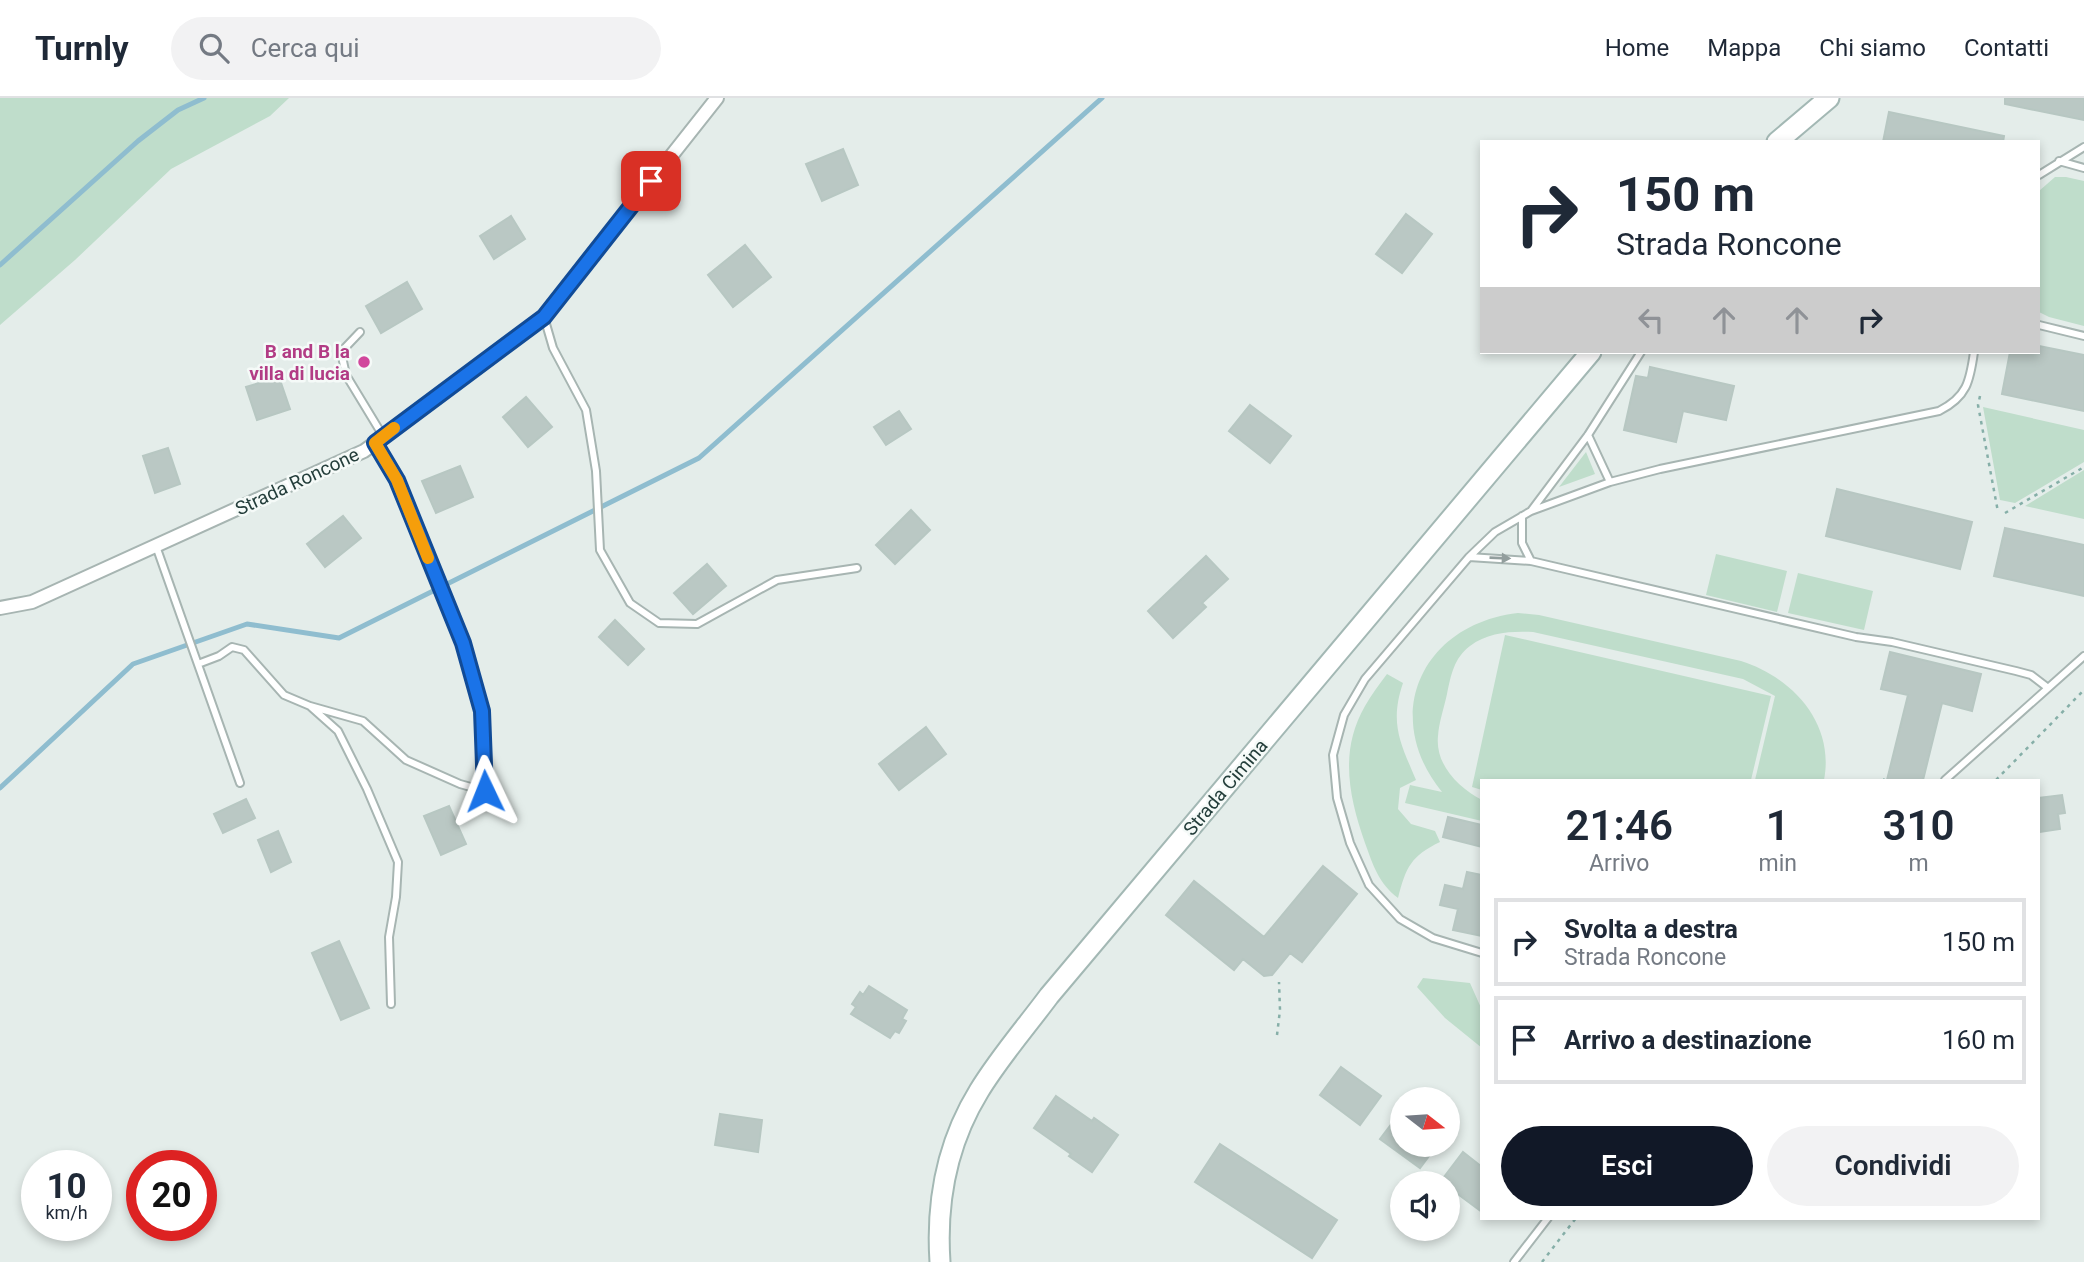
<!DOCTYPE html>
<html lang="it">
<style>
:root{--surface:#fff;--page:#f2f2f3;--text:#1f2937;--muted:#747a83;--line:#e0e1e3;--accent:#111827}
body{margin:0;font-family:Roboto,sans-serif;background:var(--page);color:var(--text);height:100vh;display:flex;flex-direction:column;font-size:26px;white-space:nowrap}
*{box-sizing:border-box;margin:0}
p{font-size:23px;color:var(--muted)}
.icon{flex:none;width:38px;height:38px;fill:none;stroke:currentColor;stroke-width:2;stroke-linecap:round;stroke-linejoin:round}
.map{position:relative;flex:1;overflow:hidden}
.sheet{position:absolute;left:1480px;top:681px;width:560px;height:441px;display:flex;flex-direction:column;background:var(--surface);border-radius:0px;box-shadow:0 4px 10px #0003}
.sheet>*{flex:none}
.banner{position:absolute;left:1480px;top:42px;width:560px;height:214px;border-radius:0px;box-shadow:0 4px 10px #0003;background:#fff;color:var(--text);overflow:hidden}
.needle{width:46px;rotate:107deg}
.controls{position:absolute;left:1390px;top:989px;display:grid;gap:14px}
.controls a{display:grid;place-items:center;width:70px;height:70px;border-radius:50%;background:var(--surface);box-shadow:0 4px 10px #0003;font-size:35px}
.speed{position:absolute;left:21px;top:1052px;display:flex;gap:14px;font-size:35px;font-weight:700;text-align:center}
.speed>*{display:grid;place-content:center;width:91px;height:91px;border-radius:50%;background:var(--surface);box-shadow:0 4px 10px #0003;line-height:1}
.speed small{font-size:18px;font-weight:400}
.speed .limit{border:10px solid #d22;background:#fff;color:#111}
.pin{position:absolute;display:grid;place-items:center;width:60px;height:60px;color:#fff;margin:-30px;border-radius:14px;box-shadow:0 4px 10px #0006}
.me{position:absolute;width:77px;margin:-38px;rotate:358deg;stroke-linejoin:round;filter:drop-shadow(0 0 5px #0008)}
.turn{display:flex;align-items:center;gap:24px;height:147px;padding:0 21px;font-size:32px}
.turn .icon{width:91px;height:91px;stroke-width:2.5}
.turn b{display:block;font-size:49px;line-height:60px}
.lanes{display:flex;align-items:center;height:66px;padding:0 21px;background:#0003;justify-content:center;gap:35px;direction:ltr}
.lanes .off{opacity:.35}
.eta{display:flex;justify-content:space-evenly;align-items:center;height:119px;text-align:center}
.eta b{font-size:42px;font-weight:600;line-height:49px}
.action{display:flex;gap:14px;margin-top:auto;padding:14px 21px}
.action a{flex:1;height:80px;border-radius:42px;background:var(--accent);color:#fff;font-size:28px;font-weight:600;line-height:80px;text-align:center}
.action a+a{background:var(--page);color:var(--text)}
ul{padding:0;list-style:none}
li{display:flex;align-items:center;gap:21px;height:88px;margin:0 14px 10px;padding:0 7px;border:4px solid var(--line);border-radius:0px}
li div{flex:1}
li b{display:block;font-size:26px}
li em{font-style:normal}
header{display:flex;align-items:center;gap:42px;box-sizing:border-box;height:98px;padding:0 35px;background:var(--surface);border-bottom:2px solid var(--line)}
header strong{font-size:33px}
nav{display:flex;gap:38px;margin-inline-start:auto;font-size:24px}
.search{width:490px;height:63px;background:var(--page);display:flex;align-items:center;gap:18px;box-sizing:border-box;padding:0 24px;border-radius:38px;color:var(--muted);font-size:26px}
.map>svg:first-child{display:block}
.green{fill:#bfddcb}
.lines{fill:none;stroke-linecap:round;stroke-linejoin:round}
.stream{stroke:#8fbdcf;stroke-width:5}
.building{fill:#bac8c4;stroke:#b7c7c2;stroke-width:2}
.service-casing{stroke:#a7b5b2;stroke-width:10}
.minor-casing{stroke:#a7b5b2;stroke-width:16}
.secondary-casing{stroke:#a3b8b4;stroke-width:23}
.path{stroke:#86afa8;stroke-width:2.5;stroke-dasharray:3.5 5;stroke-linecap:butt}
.service{stroke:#fff;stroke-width:6}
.minor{stroke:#fff;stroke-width:12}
.secondary{stroke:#fff;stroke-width:19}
.oneway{fill:#929e9d}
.route-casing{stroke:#114b97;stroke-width:18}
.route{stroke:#1a73e8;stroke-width:12}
.slow{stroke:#f59e0b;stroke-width:12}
.hotel-dot{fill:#d1479c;stroke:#f5faf8;stroke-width:2.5}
.labels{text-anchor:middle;stroke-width:5;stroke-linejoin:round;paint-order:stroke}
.hotel-label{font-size:19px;font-weight:bold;fill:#b23c85;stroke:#f5faf8;text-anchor:end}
.street-label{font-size:19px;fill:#243e3b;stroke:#f5faf8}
</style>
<header>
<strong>Turnly</strong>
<div class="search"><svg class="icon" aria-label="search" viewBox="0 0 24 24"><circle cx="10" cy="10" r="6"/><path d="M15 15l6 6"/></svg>Cerca qui</div>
<nav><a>Home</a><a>Mappa</a><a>Chi siamo</a><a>Contatti</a></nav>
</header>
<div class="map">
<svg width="2084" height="1164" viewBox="0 0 2084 1164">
<rect width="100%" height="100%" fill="#e4edea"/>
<path class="green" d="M0,0H289L270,18L171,71L75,162L0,227Z
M2055,79H2066L2084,83V228L2049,219L2039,214V93Z
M1983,309L2084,332V364L2015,405L2000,402Z
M1586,354L1595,376L1559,389Z
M2084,372V421L2025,408L2079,375Z
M1716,456L1787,473L1777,514L1706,497Z
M1798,475L1873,493L1864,532L1788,515Z
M1518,515L1539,517L1741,563C1792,579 1835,625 1824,682H1755L1775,598L1743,581L1533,534C1512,533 1488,534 1470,548C1454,560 1451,577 1447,596C1444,610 1439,624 1438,638C1435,667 1459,690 1482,702V723L1405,705L1410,687L1442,694C1380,618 1422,526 1518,515Z
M1505,537L1771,598L1751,682H1482V692L1472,689Z
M1387,576L1403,585C1389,626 1401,646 1416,682L1400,690L1398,711L1411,726L1435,733L1440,744C1411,758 1406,769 1398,800C1379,786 1373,767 1365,745C1349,699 1339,653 1365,608C1371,597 1379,587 1387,576Z
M1423,880L1470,885L1482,912V950L1445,920L1417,889Z"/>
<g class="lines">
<path class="stream" d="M0,167L138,43L178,12L204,0
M0,690L133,566L247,526L339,540L699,360L1102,0"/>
</g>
<path class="building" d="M2005,0H2084V22L2005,6Z
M1889,14L2004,38L2003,44H1883Z
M843,51L858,87L822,103L806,66Z
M1406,116L1432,136L1402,175L1376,156Z
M511,118L525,141L494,161L480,138Z
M745,147L771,179L733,209L708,177Z
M407,184L422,211L381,235L366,208Z
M2039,248L2084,257V313L2002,296L2010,254H2039Z
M1650,269L1734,288L1726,322L1683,313L1676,344L1624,332L1636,278L1648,280Z
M279,279L290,311L257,322L246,289Z
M526,299L552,329L528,349L503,319Z
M1250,307L1291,338L1270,365L1229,333Z
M899,313L911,331L886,347L874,329Z
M168,350L180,386L155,395L143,358Z
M460,368L473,399L436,415L422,383Z
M1837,391L1972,424L1960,471L1826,438Z
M911,412L930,432L895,466L876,447Z
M343,418L361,440L325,469L307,446Z
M2005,430L2084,447V498L1994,478Z
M1206,458L1228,481L1202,505L1206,509L1173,540L1148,513Z
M707,466L726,488L693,516L674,495Z
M615,522L644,551L628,567L599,539Z
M1890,554L1981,576L1972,613L1942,605L1923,682H1887L1908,597L1881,591Z
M926,629L946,656L899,692L879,666Z
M2062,697L2065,715L2058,716L2060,731L2039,734V700Z
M246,701L255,720L223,735L214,716Z
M449,708L466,746L441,757L424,718Z
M1448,719L1482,727V749L1443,739Z
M278,733L291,764L271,774L258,742Z
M1323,768L1357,796L1302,864L1290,855L1272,877L1264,878L1243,861L1234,872L1166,817L1194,783L1264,839Z
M1467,774L1482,777V838L1453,832L1458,811L1440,807L1445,787L1463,791Z
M339,843L369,910L341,922L312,855Z
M869,888L907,912L902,921L906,923L899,935L895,933L890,940L851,916L856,909L852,906L860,894L863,897Z
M1341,969L1381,998L1360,1027L1320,997Z
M1056,998L1092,1023L1094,1020L1118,1037L1092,1074L1069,1058L1071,1056L1034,1030Z
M1402,1012V1046H1438L1420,1070L1380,1041Z
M720,1016L762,1022L758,1054L715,1047Z
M1220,1046L1337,1122L1312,1160L1195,1084Z
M1463,1054L1482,1069V1114L1447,1088V1085L1441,1083Z"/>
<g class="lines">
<defs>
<path id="service" d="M2059,63L2084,70
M2039,77L2084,49
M544,219L553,250L586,312L596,373L600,452L630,505L659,525L697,526L777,482L857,470
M2039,227L2084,238
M360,234L341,254L346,277L383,338
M1588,337L1610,384
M1531,413L1588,337L1641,254
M1522,418V445L1531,463
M156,448L240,685
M1469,459L1531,463L1856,539L1892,544L2016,573L2031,577L2048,590
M198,566L219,558L232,549L244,552L284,597L310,608L338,633L367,691L398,764L396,799L389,839L391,906
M310,608L363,623L406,662L460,686L485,693L482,613L463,545L397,382L375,345
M1945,682L2084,558
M1482,855L1433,840L1400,821L1369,787L1350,745L1337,700L1333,657L1344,617L1365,581L1469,459L1495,434L1531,413L1610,384L1660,371L1939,313C1967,299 1970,283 1974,254
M1514,1164L1548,1120"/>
<path id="minor" d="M0,510L32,504L364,353L375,345L544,219L717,0"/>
<path id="secondary" d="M1777,44L1829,0
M940,1164C936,1104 947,1045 979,993C999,960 1026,929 1049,898L1591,254"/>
</defs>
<use href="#service" class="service-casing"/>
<use href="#minor" class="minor-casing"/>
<use href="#secondary" class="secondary-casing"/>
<path class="path" d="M1980,298L1978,307L1998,414
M2005,415L2084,369
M1883,681L1884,682
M1996,682L2084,592
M1277,937L1280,912L1279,884
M1542,1164L1576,1120"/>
<use href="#service" class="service"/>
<use href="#minor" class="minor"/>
<use href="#secondary" class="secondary"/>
</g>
<defs><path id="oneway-solid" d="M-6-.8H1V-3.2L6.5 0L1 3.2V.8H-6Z" transform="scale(1.75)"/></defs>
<use class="oneway" href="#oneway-solid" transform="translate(1500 460) rotate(2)"/>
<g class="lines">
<defs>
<path id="route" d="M485,693L482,613L463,545L397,382L375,345L544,219L651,83"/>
</defs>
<use href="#route" class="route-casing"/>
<use href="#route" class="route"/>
<path class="slow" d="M394,330L375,345L397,382L428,460"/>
</g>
<circle class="hotel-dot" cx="364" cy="264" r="7"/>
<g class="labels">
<g class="hotel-label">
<text x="350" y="260">B and B la<tspan x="350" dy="22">villa di lucia</tspan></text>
</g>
<g class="street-label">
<text transform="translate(297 383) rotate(-25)" y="7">Strada Roncone</text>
<text transform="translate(1225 689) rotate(-50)" y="7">Strada Cimina</text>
</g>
</g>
</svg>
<div class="controls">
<a><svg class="needle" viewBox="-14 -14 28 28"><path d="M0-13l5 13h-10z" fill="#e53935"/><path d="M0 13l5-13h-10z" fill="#747a83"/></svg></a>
<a><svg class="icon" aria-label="sound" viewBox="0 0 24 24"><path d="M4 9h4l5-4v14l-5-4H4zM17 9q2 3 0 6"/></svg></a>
</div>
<div class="speed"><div>10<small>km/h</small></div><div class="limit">20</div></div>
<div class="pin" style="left:651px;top:83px;background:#d93025"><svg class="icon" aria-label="arrive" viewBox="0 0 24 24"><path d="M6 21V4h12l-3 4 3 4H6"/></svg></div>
<svg class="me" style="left:485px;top:693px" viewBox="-20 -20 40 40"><path d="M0-17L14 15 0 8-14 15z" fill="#1a73e8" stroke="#fff" stroke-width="4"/></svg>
<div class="banner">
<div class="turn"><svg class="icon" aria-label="right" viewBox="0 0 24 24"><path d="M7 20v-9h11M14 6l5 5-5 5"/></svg><div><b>150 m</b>Strada Roncone</div></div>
<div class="lanes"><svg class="icon off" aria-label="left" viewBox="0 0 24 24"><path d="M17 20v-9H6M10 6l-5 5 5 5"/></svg><svg class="icon off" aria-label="ahead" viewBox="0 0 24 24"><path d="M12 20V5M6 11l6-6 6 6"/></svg><svg class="icon off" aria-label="ahead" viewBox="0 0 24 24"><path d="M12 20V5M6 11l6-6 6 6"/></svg><svg class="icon" aria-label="right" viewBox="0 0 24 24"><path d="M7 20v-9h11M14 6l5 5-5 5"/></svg></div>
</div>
<section class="sheet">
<div class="eta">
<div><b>21:46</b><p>Arrivo</p></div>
<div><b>1</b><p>min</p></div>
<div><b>310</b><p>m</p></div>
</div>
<ul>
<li><svg class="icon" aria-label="right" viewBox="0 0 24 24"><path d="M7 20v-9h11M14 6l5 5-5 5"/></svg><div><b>Svolta a destra</b><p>Strada Roncone</p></div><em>150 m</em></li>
<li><svg class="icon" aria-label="arrive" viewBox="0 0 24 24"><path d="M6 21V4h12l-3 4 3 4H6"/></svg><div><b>Arrivo a destinazione</b></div><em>160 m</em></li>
</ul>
<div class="action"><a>Esci</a><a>Condividi</a></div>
</section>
</div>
